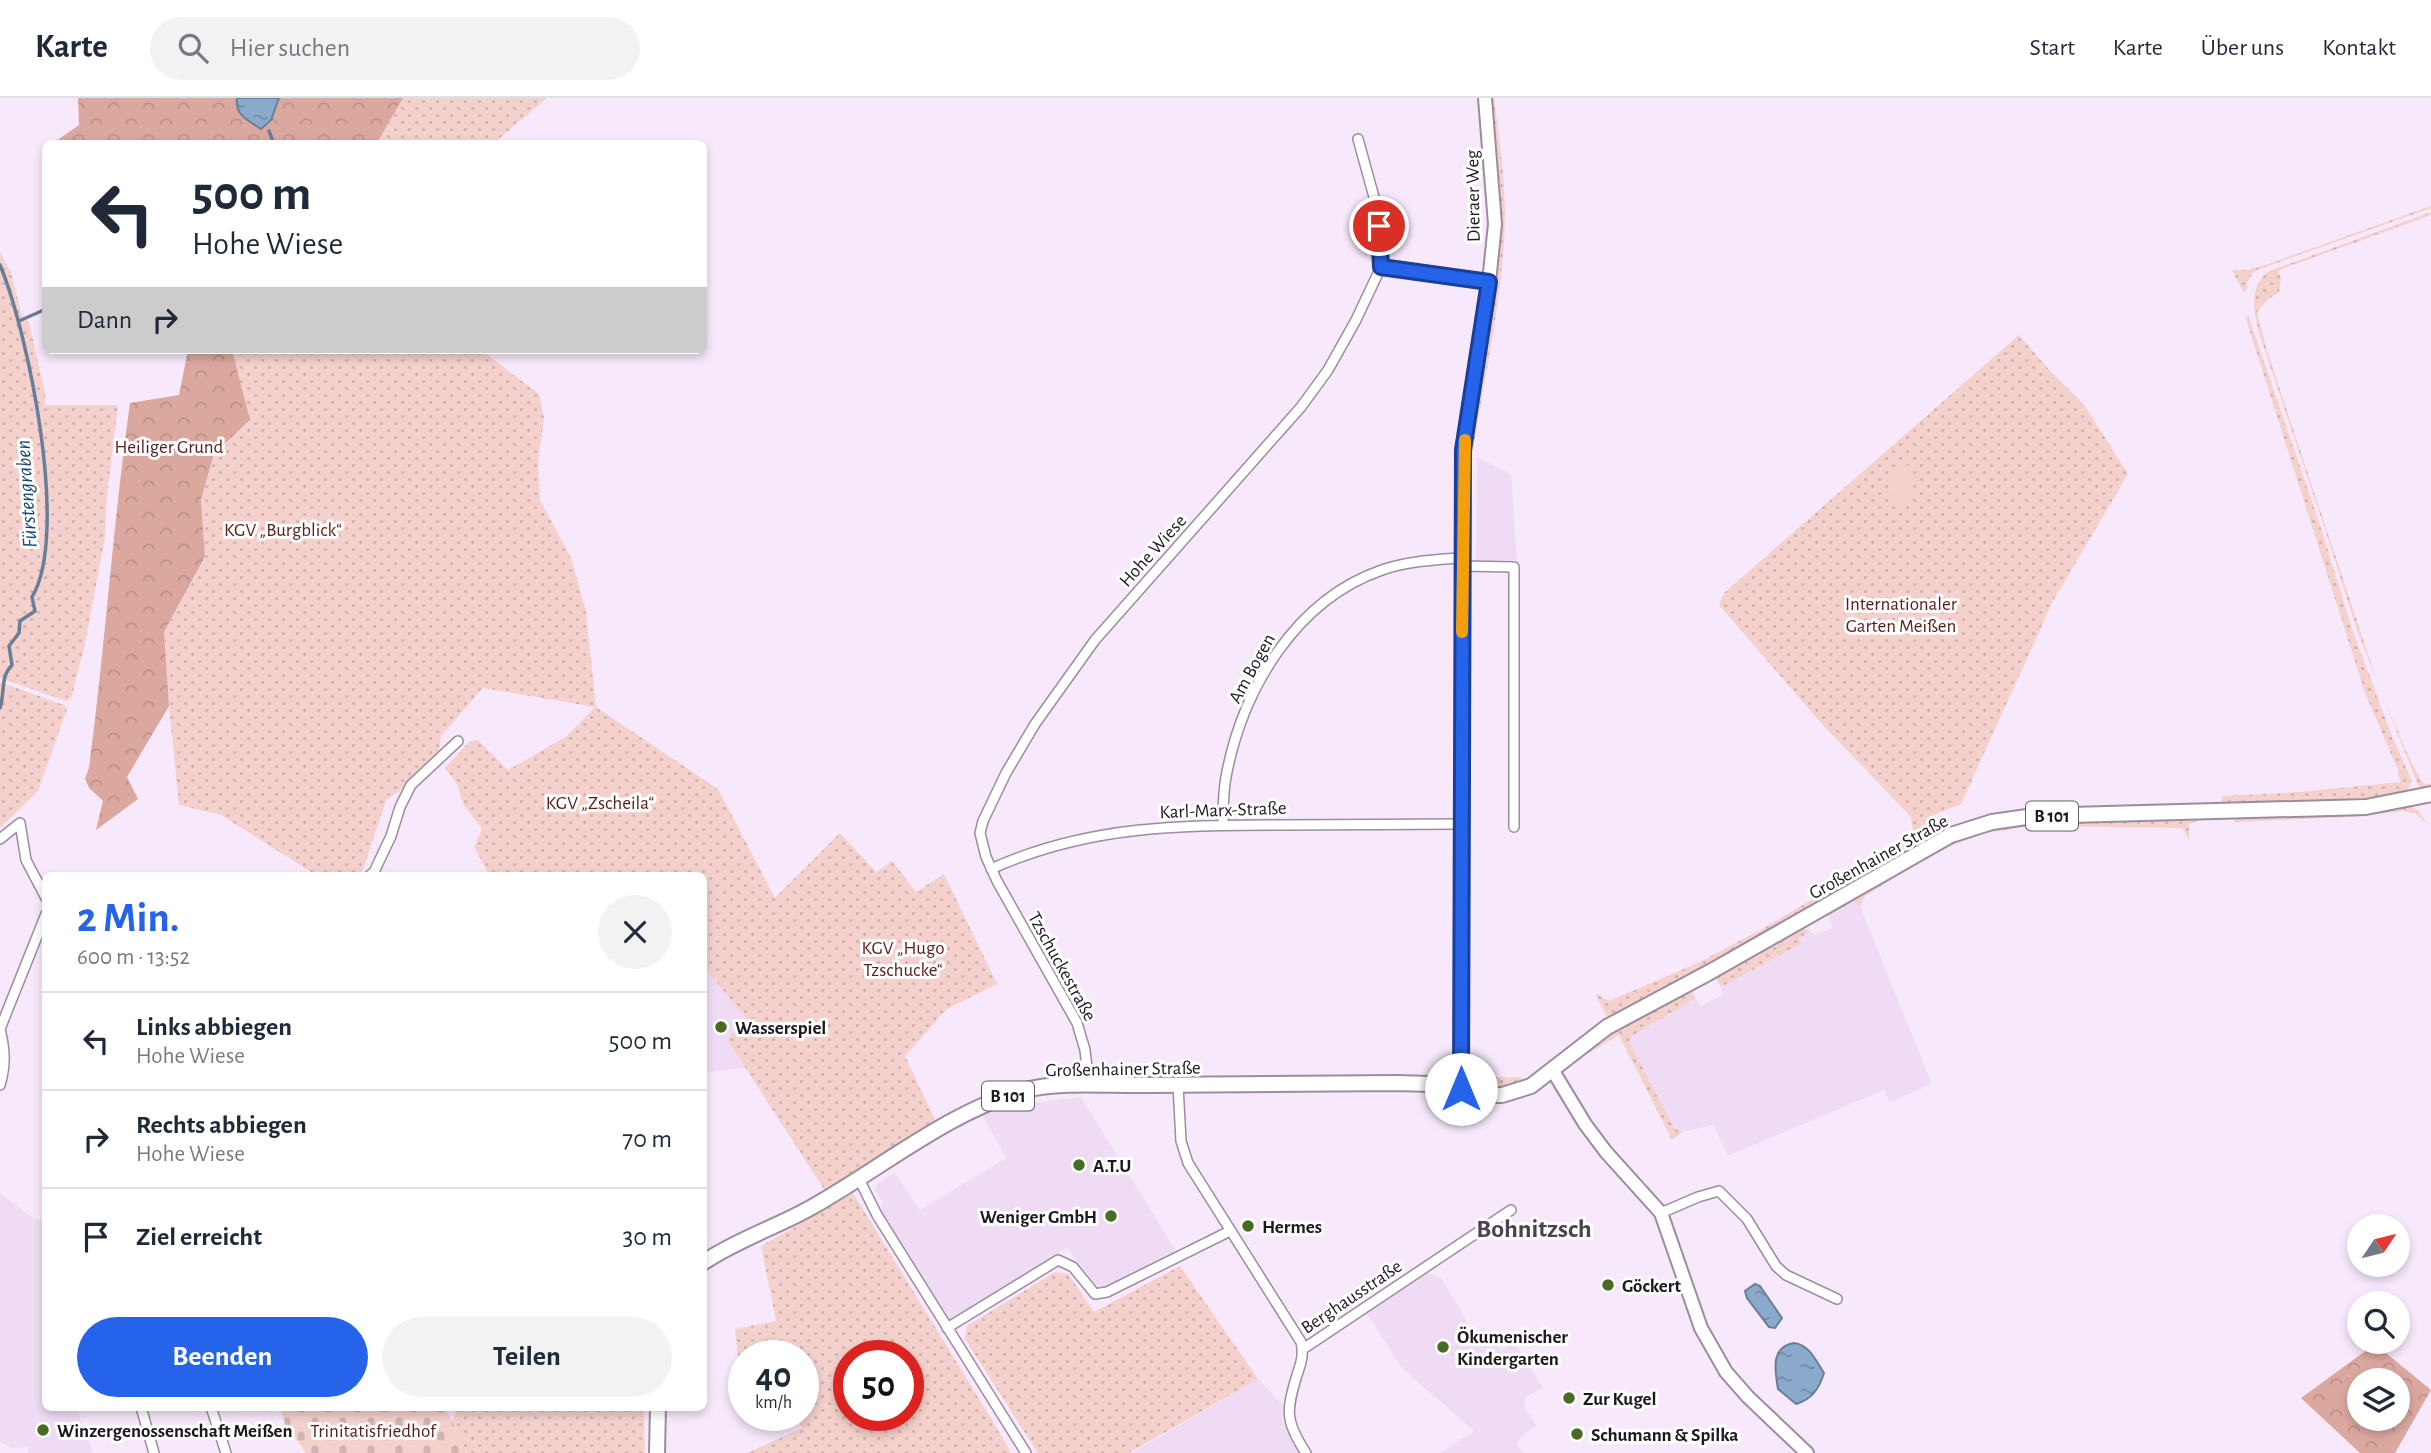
<!DOCTYPE html>
<html lang="de">
<meta charset="utf-8">
<style>
:root{--surface:#fff;--page:#f2f2f3;--text:#1f2937;--muted:#747a83;--line:#e0e1e3;--accent:#2563eb}
body{margin:0;font-family:"Alegreya Sans",sans-serif;background:var(--page);color:var(--text);height:100vh;display:flex;flex-direction:column;font-size:26px;white-space:nowrap}
*{box-sizing:border-box;margin:0}
p{font-size:23px;color:var(--muted)}
.icon{flex:none;width:38px;height:38px;fill:none;stroke:currentColor;stroke-width:2;stroke-linecap:round;stroke-linejoin:round}
.map{position:relative;flex:1;overflow:hidden}
.drawer{position:absolute;left:42px;top:774px;width:665px;height:539px;display:flex;flex-direction:column;background:var(--surface);border-radius:10px;box-shadow:0 4px 10px #0003}
.drawer>*{flex:none}
.top-card{position:absolute;left:42px;top:42px;width:665px;height:214px;border-radius:10px;box-shadow:0 4px 10px #0003;background:#fff;color:var(--text);overflow:hidden}
.needle{width:46px;rotate:55deg}
.controls{position:absolute;left:2347px;top:1116px;display:grid;gap:14px}
.controls a{display:grid;place-items:center;width:63px;height:63px;border-radius:50%;background:var(--surface);box-shadow:0 4px 10px #0003;font-size:35px}
.speed{position:absolute;left:728px;top:1242px;display:flex;gap:14px;font-size:35px;font-weight:700;text-align:center}
.speed>*{display:grid;place-content:center;width:91px;height:91px;border-radius:50%;background:var(--surface);box-shadow:0 4px 10px #0003;line-height:1}
.speed small{font-size:18px;font-weight:400}
.speed .limit{border:10px solid #d22;background:#fff;color:#111}
.pin{position:absolute;display:grid;place-items:center;width:60px;height:60px;color:#fff;margin:-30px;border:4px solid #fff;border-radius:50%;box-shadow:0 2px 7px #0007}
.me{position:absolute;width:77px;margin:-38px;rotate:0deg;stroke-linejoin:round;filter:drop-shadow(0 0 5px #0008)}
.turn{display:flex;align-items:center;gap:24px;height:147px;padding:0 35px;font-size:32px}
.turn .icon{width:91px;height:91px;stroke-width:2.5}
.turn b{display:block;font-size:49px;line-height:60px}
.then{display:flex;align-items:center;height:66px;padding:0 35px;background:#0003;gap:14px;font-size:26px}
.round{display:grid;place-items:center;flex:none;width:74px;height:74px;border-radius:37px;background:var(--page)}
.summary{display:flex;align-items:center;justify-content:space-between;height:119px;padding:0 35px}
h1{font-size:42px;font-weight:700;line-height:52px;color:var(--accent)}
.primary-button{display:flex;gap:14px;margin-top:auto;padding:14px 35px}
.primary-button a{flex:1;height:80px;border-radius:42px;background:var(--accent);color:#fff;font-size:28px;font-weight:700;line-height:80px;text-align:center}
.primary-button a+a{background:var(--page);color:var(--text)}
ul{padding:0;list-style:none}
li{display:flex;align-items:center;gap:21px;height:98px;padding:0 35px;border-top:2px solid var(--line)}
li div{flex:1}
li b{display:block;font-size:26px}
li em{font-style:normal}
header{display:flex;align-items:center;gap:42px;box-sizing:border-box;height:98px;padding:0 35px;background:var(--surface);border-bottom:2px solid var(--line)}
header strong{font-size:33px}
nav{display:flex;gap:38px;margin-inline-start:auto;font-size:24px}
.search{width:490px;height:63px;background:var(--page);display:flex;align-items:center;gap:18px;box-sizing:border-box;padding:0 24px;border-radius:38px;color:var(--muted);font-size:26px}
.map>svg:first-child{display:block}
.built{fill:#efdcf4}
.grass{fill:url(#grass-dots);fill-rule:evenodd}
.forest{fill:url(#forest-crowns);fill-rule:evenodd}
.cemetery{fill:url(#cemetery-stones)}
.pitch{fill:#f4d1cc}
.water{fill:url(#water-ripples);stroke:#697e98;stroke-width:2}
.lines{fill:none;stroke-linecap:round;stroke-linejoin:round}
.stream{stroke:#697e98;stroke-width:3.5}
.minor-casing{stroke:#9b8d9e;stroke-width:12}
.secondary-casing{stroke:#9b8d9e;stroke-width:16}
.primary-casing{stroke:#9b8d9e;stroke-width:18}
.minor{stroke:#fff;stroke-width:9}
.secondary{stroke:#fff;stroke-width:12}
.primary{stroke:#fff;stroke-width:14}
.route-casing{stroke:#184099;stroke-width:18}
.route{stroke:#2563eb;stroke-width:12}
.slow{stroke:#f59e0b;stroke-width:12}
.poi-dot{fill:#496b23;stroke:#fff;stroke-width:2.5}
.labels{text-anchor:middle;stroke-width:6;stroke-linejoin:round;paint-order:stroke}
.shield{fill:#fff;stroke:#615d62;stroke-width:2}
.shield-label{font-size:18px;font-weight:bold;fill:#1d181e}
.street-label{font-size:19px;fill:#1d181e;stroke:#fff}
.park-label{font-size:19px;fill:#591c17;stroke:#fff}
.poi-label{font-size:19px;font-weight:bold;fill:#1d181e;stroke:#fff;text-anchor:start}
.water-label{font-size:21px;font-style:italic;fill:#154370;stroke:#fff}
.district-label{font-size:26px;font-weight:bold;fill:#4d4250;stroke:#fff}
</style>
<header>
<strong>Karte</strong>
<div class="search"><svg class="icon" aria-label="search" viewBox="0 0 24 24"><circle cx="10" cy="10" r="6"/><path d="M15 15l6 6"/></svg>Hier suchen</div>
<nav><a>Start</a><a>Karte</a><a>Über uns</a><a>Kontakt</a></nav>
</header>
<div class="map">
<svg width="2431" height="1355" viewBox="0 0 2431 1355">
<defs>
<pattern id="grass-dots" width="8" height="8" patternUnits="userSpaceOnUse" patternTransform="scale(1.75)"><rect width="8" height="8" fill="#f4d1cc"/><path d="M2 2h.1M6 6h.1" fill="none" stroke="#d1b3af" stroke-width="1.8" stroke-linecap="round"/></pattern>
<pattern id="forest-crowns" width="20" height="18" patternUnits="userSpaceOnUse" patternTransform="scale(1.75)"><rect width="20" height="18" fill="#dba8a0"/><path d="M2 6a3 3 0 1 1 6 0M12 15a3 3 0 1 1 6 0" fill="none" stroke="#bc9089"/></pattern>
<pattern id="cemetery-stones" width="16" height="16" patternUnits="userSpaceOnUse" patternTransform="scale(1.75)"><rect width="16" height="16" fill="#f4d1cc"/><path d="M2 7V4a2 2 0 0 1 4 0v3zM10 15v-3a2 2 0 0 1 4 0v3z" fill="#d1b3af"/></pattern>
<pattern id="water-ripples" width="26" height="14" patternUnits="userSpaceOnUse" patternTransform="scale(1.75)"><rect width="26" height="14" fill="#8aaacc"/><path d="M2 4q2-2 4 0t4 0M15 11q2-2 4 0t4 0" fill="none" stroke="#7089a5"/></pattern>
</defs>
<rect width="100%" height="100%" fill="#f7e9fb"/>
<path class="built" d="M1477,359L1511,376L1517,462L1476,463Z
M1854,803L1860,808L1932,986L1890,1004L1884,992L1728,1058L1713,1027L1682,1034L1674,1030L1630,945L1631,938L1696,900L1701,908L1724,896L1721,889L1801,846L1799,840L1811,834L1815,837L1832,830L1829,818Z
M704,869L746,920L729,939L728,943L745,970L704,974Z
M1081,999L1176,1153L1108,1190L1096,1187L1067,1150L948,1223L880,1111L883,1105L875,1092L877,1086L894,1074L920,1112L1006,1060L982,1016L1034,1005Z
M0,1095L33,1120L45,1124L46,1309H76L93,1355H29L27,1349L12,1350L0,1344Z
M1425,1174L1442,1181L1473,1234L1484,1230L1501,1253L1514,1244L1543,1289L1525,1300L1524,1308L1537,1328L1526,1334L1516,1346L1524,1355H1440L1474,1333L1402,1270L1366,1214Z
M1258,1281L1285,1309L1281,1321L1301,1355H1132Z"/>
<path class="grass" d="M403,0H547L494,45H377Z
M1489,0H1494C1499,39 1505,78 1505,118C1504,197 1485,275 1473,353L1466,348L1499,136V94Z
M2431,108V110L2254,173L2246,186L2248,189L2244,195L2232,172H2247L2268,166Z
M2431,114V117L2282,171L2278,174L2281,179L2279,194L2267,202L2257,214L2267,253L2378,586L2411,664L2422,684L2426,687L2431,685V689L2422,690L2418,687L2357,532L2324,428L2265,253C2257,227 2244,196 2267,174Z
M0,154L11,175L22,218L29,224L45,295V307H118L107,397L105,439L85,546L71,601L66,603L0,580Z
M2248,217L2321,430L2353,534L2392,638L2412,683L2406,694L2365,700L2222,707V698L2301,694L2400,684L2398,672L2365,595L2246,221Z
M2019,237L2051,274L2085,308L2128,376L2053,503L1961,706L1929,719C1933,730 1933,735 1923,742L1765,836L1607,919L1595,895L1609,903L1700,864L1762,831L1874,765L1909,740L1913,733L1911,719L1821,625L1719,507L1724,495Z
M232,252H481L539,296L544,320L538,365L540,402L571,460L586,513L596,609L718,691L775,800L840,735L876,774L892,763L916,794L944,776L997,886L947,911L905,958L935,1022L903,1044L824,1091L728,943L729,939L746,920L704,869V777H489L474,749L482,731L463,706L457,686L445,670L470,643L478,642L508,672L567,638L595,609L483,590L441,638L437,667L386,702L361,777H316L221,717L179,707L169,608L164,534L205,461L201,400L214,356L250,323Z
M0,584L64,607L67,611L38,693L0,730Z
M2412,708L2419,714L2428,727L2416,716L2403,713L2350,719L2235,724V719L2377,713Z
M2198,720V723L2189,726V742L2182,730L2033,728L1985,735L1948,749L1925,761L1865,798L1860,808L1854,803L1829,818L1831,813L1923,757L1981,732L2020,725Z
M1802,830L1811,834L1799,840L1801,846L1721,889L1716,880L1721,875Z
M1686,893H1692L1696,900L1632,938L1630,945L1674,1030L1682,1034L1672,1042L1619,937L1589,955L1587,953L1610,935Z
M1471,961C1480,983 1500,979 1521,979L1522,984C1493,993 1473,997 1467,962Z
M853,1095L995,1327L1011,1355H747L802,1330L796,1318H803V1258H744V1285H741L735,1231L776,1223L761,1148ZM849,1258H908V1318H849Z
M1180,1168L1258,1281L1129,1355H1038L965,1241L967,1228L1055,1174L1068,1176L1094,1214Z
M458,1309H644L645,1355H467L452,1324Z"/>
<path class="forest" d="M78,0H403L377,45L58,46L56,43L79,27Z
M188,252H232L250,322L214,356L201,401L205,459L164,534L169,608L127,679L138,701L96,732L103,703L89,690L85,681L89,670C105,549 113,426 130,305L179,297Z
M2375,1246L2431,1292L2395,1355H2360L2301,1300ZM2359,1283H2398V1321H2359Z"/>
<path class="cemetery" d="M280,1309H445L467,1355H306L285,1326Z"/>
<path class="pitch" d="M1909,367L1916,399L1894,407L1889,371Z"/>
<path class="water" d="M237,0H279L271,22L261,31C248,22 235,18 237,0Z
M1755,1186L1760,1188L1782,1220L1775,1230L1769,1229L1747,1200L1745,1193Z
M1794,1245C1810,1247 1816,1263 1824,1275C1819,1291 1812,1301 1796,1306L1778,1291C1775,1272 1770,1249 1794,1245Z"/>
<g class="lines">
<path class="stream" d="M269,33L274,46
M0,167C28,234 70,436 32,499L35,513L20,523L19,535L9,548L12,567C0,579 5,595 0,610
M19,223L46,211"/>
<defs>
<path id="minor" d="M1381,169L1489,184
M1462,468L1514,469V729
M1223,727C1223,712 1223,695 1226,679C1242,592 1295,502 1382,472C1408,463 1434,462 1461,460
M0,741L20,725L26,762L46,800
M991,771C1088,727 1182,727 1285,727C1344,727 1403,726 1462,726
M370,777L374,774L391,738L400,709L411,687L458,643
M0,931L46,816
M0,987C6,967 5,951 0,931
M1178,987L1181,1043L1188,1065L1301,1244C1304,1257 1301,1265 1297,1277C1286,1313 1285,1323 1306,1355
M1089,988L1085,952L1077,925L997,783L986,759L980,735L983,723L1006,675L1035,626L1095,542L1301,309L1328,272L1356,222L1381,169L1377,110L1358,41
M859,1081L877,1117L1026,1355
M1661,1115L1698,1099L1719,1093L1747,1121L1776,1168L1786,1177L1837,1201
M947,1230L1058,1162L1073,1169L1095,1196L1107,1194L1230,1133
M1303,1251L1511,1112
M141,1309L154,1355
M211,1309L226,1355"/>
<path id="secondary" d="M1553,973L1585,1026L1606,1054L1661,1115L1701,1230L1726,1274L1748,1299L1807,1355
M1461,991L1463,352L1489,184L1495,126L1485,0"/>
<path id="primary" d="M704,1164C738,1141 777,1129 812,1109C880,1071 951,1012 1026,992C1060,983 1112,988 1148,987C1231,987 1314,986 1397,985L1431,986L1490,997H1502L1531,988L1607,929L1710,874L1951,737L1992,724L2034,718L2366,709L2431,696
M657,1355L658,1309"/>
</defs>
<use href="#minor" class="minor-casing"/>
<use href="#secondary" class="secondary-casing"/>
<use href="#primary" class="primary-casing"/>
<use href="#minor" class="minor"/>
<use href="#secondary" class="secondary"/>
<use href="#primary" class="primary"/>
</g>
<g class="lines">
<defs>
<path id="route" d="M1379,128L1381,169L1489,184L1463,352L1461,991"/>
</defs>
<use href="#route" class="route-casing"/>
<use href="#route" class="route"/>
<path class="slow" d="M1462,534L1465,342"/>
</g>
<g class="poi-dot">
<circle cx="721" cy="929" r="7"/>
<circle cx="1079" cy="1067" r="7"/>
<circle cx="1111" cy="1118" r="7"/>
<circle cx="1248" cy="1128" r="7"/>
<circle cx="1608" cy="1187" r="7"/>
<circle cx="1443" cy="1249" r="7"/>
<circle cx="1569" cy="1300" r="7"/>
<circle cx="43" cy="1332" r="7"/>
<circle cx="1577" cy="1336" r="7"/>
</g>
<g class="labels">
<g class="shield">
<rect x="2026" y="703.5" width="52" height="29" rx="5"/>
<rect x="982" y="983.5" width="52" height="29" rx="5"/>
</g>
<g class="shield-label">
<text x="2052" y="724">B 101</text>
<text x="1008" y="1004">B 101</text>
</g>
<g class="street-label">
<text transform="translate(1472 98) rotate(-91)" y="7">Dieraer Weg</text>
<text transform="translate(1152 452) rotate(-48)" y="7">Hohe Wiese</text>
<text transform="translate(1251 570) rotate(-61)" y="7">Am Bogen</text>
<text transform="translate(1223 711) rotate(-2)" y="7">Karl-Marx-Straße</text>
<text transform="translate(1878 758) rotate(-29)" y="7">Großenhainer Straße</text>
<text transform="translate(1063 868) rotate(61)" y="7">Tzschuckestraße</text>
<text transform="translate(1123 970) rotate(-1)" y="7">Großenhainer Straße</text>
<text transform="translate(1351 1198) rotate(-34)" y="7">Berghausstraße</text>
</g>
<g class="park-label">
<text x="169" y="355">Heiliger Grund</text>
<text x="283" y="438">KGV „Burgblick“</text>
<text x="1901" y="512">Internationaler<tspan x="1901" dy="22">Garten Meißen</tspan></text>
<text x="600" y="711">KGV „Zscheila“</text>
<text x="903" y="856">KGV „Hugo<tspan x="903" dy="22">Tzschucke“</tspan></text>
<text x="373" y="1339">Trinitatisfriedhof</text>
</g>
<g class="poi-label">
<text x="735" y="936">Wasserspiel</text>
<text x="1093" y="1074">A.T.U</text>
<text x="1097" y="1125" text-anchor="end">Weniger GmbH</text>
<text x="1262" y="1135">Hermes</text>
<text x="1622" y="1194">Göckert</text>
<text x="1457" y="1245">Ökumenischer<tspan x="1457" dy="22">Kindergarten</tspan></text>
<text x="1583" y="1307">Zur Kugel</text>
<text x="57" y="1339">Winzergenossenschaft Meißen</text>
<text x="1591" y="1343">Schumann &amp; Spilka</text>
</g>
<g class="water-label">
<text transform="translate(26 396) rotate(-94)" y="7">Fürstengraben</text>
</g>
<g class="district-label">
<text x="1534" y="1139">Bohnitzsch</text>
</g>
</g>
</svg>
<div class="controls">
<a><svg class="needle" viewBox="-14 -14 28 28"><path d="M0-13l5 13h-10z" fill="#e53935"/><path d="M0 13l5-13h-10z" fill="#747a83"/></svg></a>
<a><svg class="icon" aria-label="search" viewBox="0 0 24 24"><circle cx="10" cy="10" r="6"/><path d="M15 15l6 6"/></svg></a>
<a><svg class="icon" aria-label="layers" viewBox="0 0 24 24"><path d="M12 4l9 5-9 5-9-5zM3 14l9 5 9-5"/></svg></a>
</div>
<div class="speed"><div>40<small>km/h</small></div><div class="limit">50</div></div>
<div class="pin" style="left:1379px;top:128px;background:#d93025"><svg class="icon" aria-label="arrive" viewBox="0 0 24 24"><path d="M6 21V4h12l-3 4 3 4H6"/></svg></div>
<svg class="me" style="left:1461px;top:991px" viewBox="-20 -20 40 40"><circle r="19" fill="#fff"/><path d="M0-13L10 11 0 6-10 11z" fill="#2563eb"/></svg>
<div class="top-card">
<div class="turn"><svg class="icon" aria-label="left" viewBox="0 0 24 24"><path d="M17 20v-9H6M10 6l-5 5 5 5"/></svg><div><b>500 m</b>Hohe Wiese</div></div>
<div class="then">Dann<svg class="icon" aria-label="right" viewBox="0 0 24 24"><path d="M7 20v-9h11M14 6l5 5-5 5"/></svg></div>
</div>
<section class="drawer">
<div class="summary"><div><h1>2 Min.</h1><p>600 m · 13:52</p></div><a class="round"><svg class="icon" aria-label="close" viewBox="0 0 24 24"><path d="M6 6l12 12M18 6L6 18"/></svg></a></div>
<ul>
<li><svg class="icon" aria-label="left" viewBox="0 0 24 24"><path d="M17 20v-9H6M10 6l-5 5 5 5"/></svg><div><b>Links abbiegen</b><p>Hohe Wiese</p></div><em>500 m</em></li>
<li><svg class="icon" aria-label="right" viewBox="0 0 24 24"><path d="M7 20v-9h11M14 6l5 5-5 5"/></svg><div><b>Rechts abbiegen</b><p>Hohe Wiese</p></div><em>70 m</em></li>
<li><svg class="icon" aria-label="arrive" viewBox="0 0 24 24"><path d="M6 21V4h12l-3 4 3 4H6"/></svg><div><b>Ziel erreicht</b></div><em>30 m</em></li>
</ul>
<div class="primary-button"><a>Beenden</a><a>Teilen</a></div>
</section>
</div>
